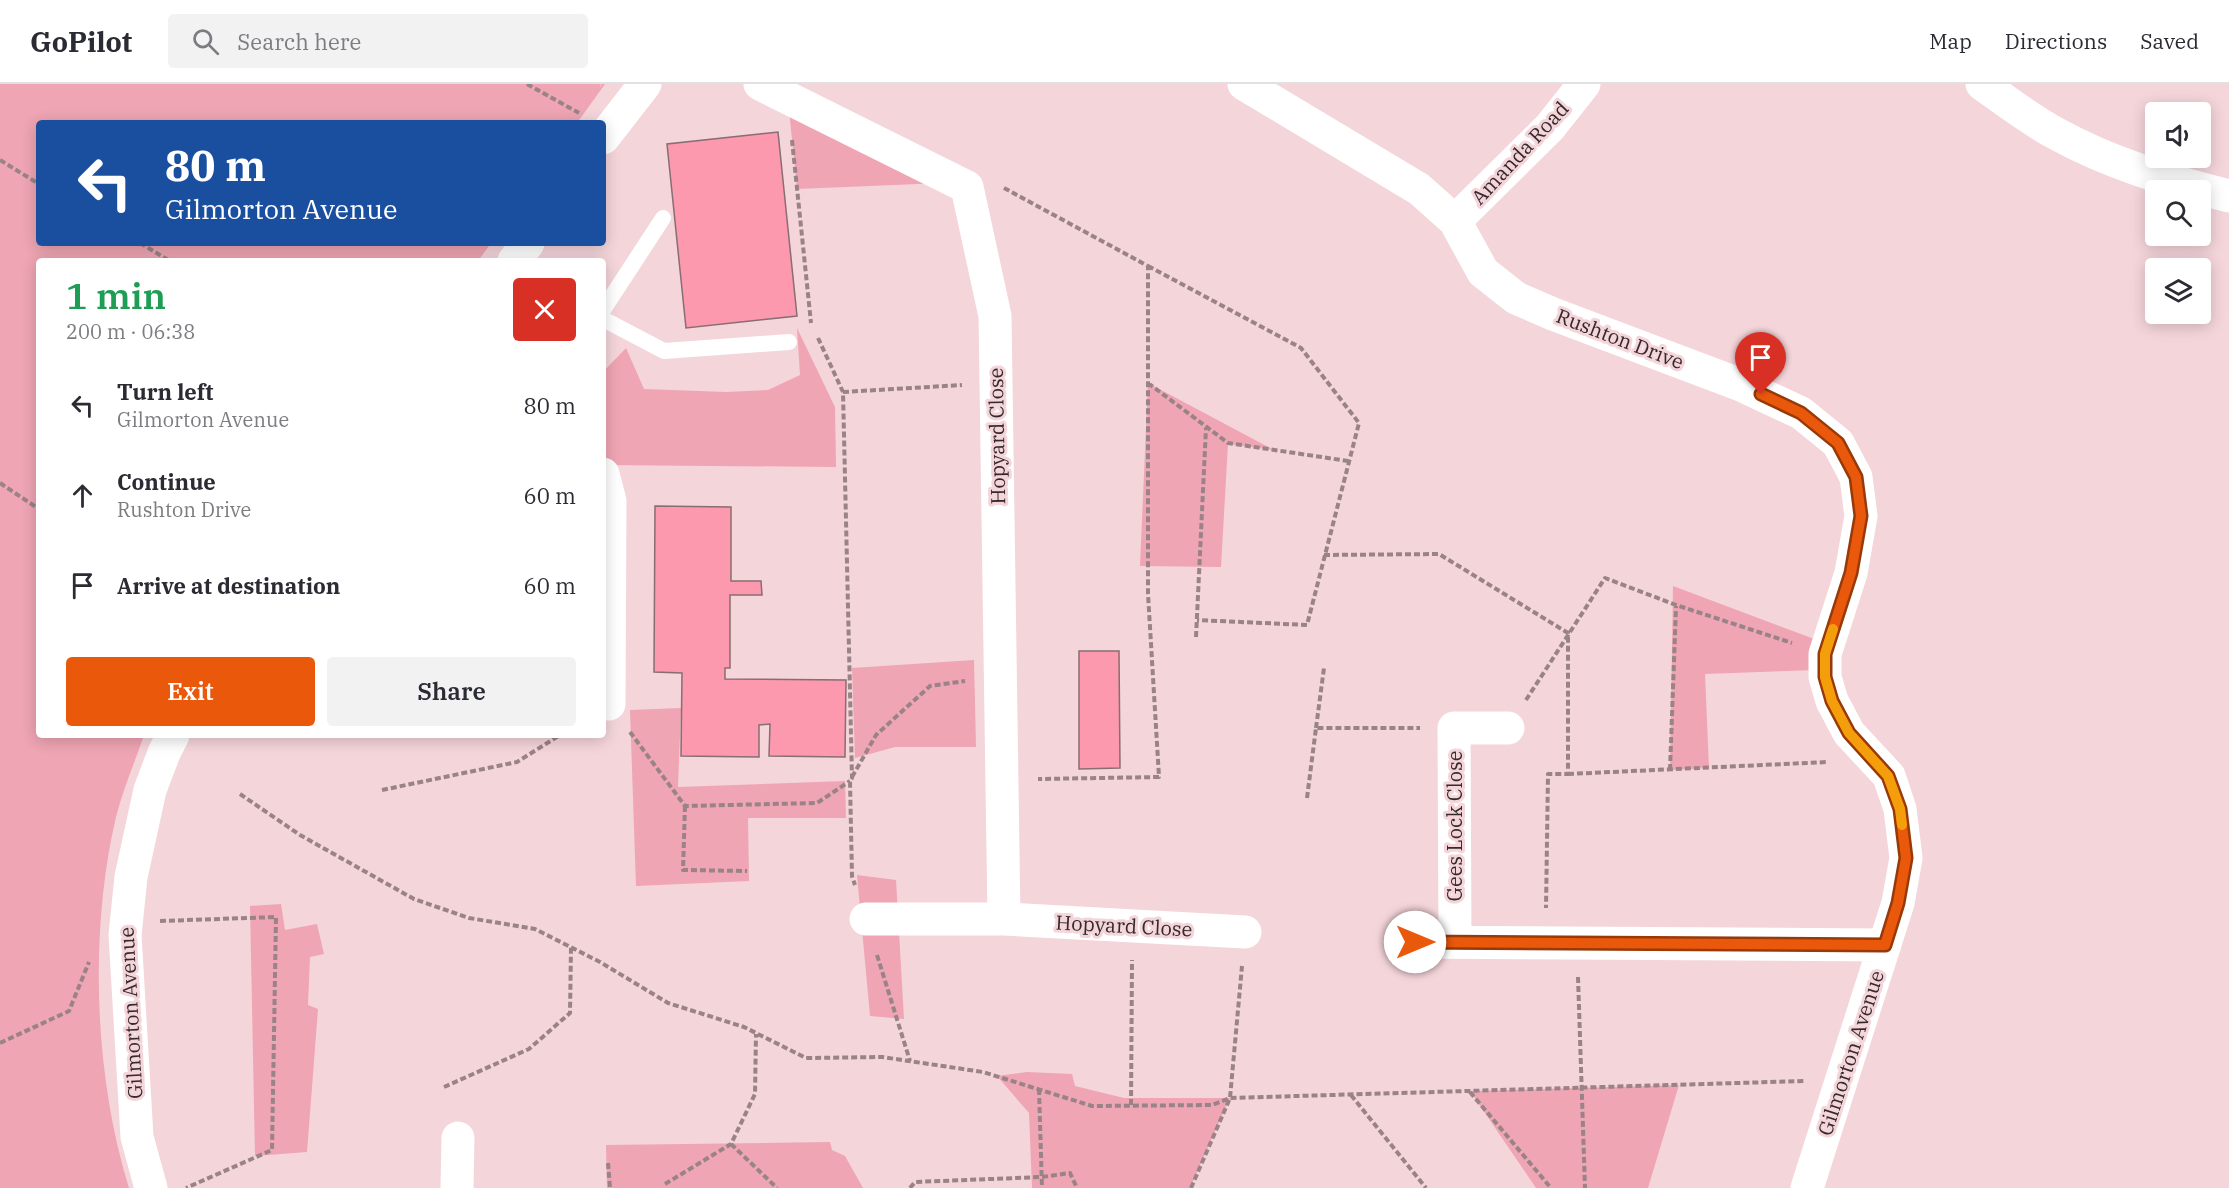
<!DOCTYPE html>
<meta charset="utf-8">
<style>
:root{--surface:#fff;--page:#f2f2f3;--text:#2b2b33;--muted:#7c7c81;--line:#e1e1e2;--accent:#ea580c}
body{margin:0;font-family:"IBM Plex Serif",serif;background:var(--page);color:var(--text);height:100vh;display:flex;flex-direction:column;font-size:22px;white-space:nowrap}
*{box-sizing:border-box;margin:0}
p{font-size:20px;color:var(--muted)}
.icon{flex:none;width:33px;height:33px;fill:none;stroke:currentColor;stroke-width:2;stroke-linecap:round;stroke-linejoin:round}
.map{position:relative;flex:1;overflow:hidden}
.details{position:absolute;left:36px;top:174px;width:570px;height:480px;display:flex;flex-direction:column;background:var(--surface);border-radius:6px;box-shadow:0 3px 15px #0003}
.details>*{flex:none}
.hud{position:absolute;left:36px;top:36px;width:570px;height:126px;border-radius:6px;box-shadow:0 3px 15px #0003;background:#1a4fa0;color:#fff;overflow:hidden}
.fabs{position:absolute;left:2145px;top:18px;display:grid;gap:12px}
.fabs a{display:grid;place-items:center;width:66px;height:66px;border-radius:6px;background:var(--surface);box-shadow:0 3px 15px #0003;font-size:30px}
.pin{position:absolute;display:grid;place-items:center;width:51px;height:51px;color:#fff;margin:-62px -26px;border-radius:50% 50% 50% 0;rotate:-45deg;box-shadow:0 0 6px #0007}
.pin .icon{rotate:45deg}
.me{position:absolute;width:66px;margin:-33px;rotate:90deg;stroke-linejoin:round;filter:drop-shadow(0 0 4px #0008)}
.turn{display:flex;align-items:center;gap:21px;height:126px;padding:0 30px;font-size:27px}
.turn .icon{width:78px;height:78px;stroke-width:2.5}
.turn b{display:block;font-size:42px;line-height:51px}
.round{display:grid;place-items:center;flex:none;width:63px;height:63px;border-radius:6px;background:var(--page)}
.overview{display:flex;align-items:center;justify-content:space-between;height:102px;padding:0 30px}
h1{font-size:36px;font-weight:600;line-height:45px;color:#1e9e55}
.primary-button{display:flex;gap:12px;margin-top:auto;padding:12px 30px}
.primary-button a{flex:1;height:69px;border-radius:6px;background:var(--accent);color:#fff;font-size:24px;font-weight:600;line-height:69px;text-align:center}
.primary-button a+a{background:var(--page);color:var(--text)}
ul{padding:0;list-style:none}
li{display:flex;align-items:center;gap:18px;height:90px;padding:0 30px}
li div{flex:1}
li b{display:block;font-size:22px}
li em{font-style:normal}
header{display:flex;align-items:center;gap:36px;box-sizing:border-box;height:84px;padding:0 30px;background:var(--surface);border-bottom:2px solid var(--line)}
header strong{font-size:28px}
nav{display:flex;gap:33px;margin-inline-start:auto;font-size:21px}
.search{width:420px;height:54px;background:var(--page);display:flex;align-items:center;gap:15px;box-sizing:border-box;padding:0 21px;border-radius:6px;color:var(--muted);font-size:22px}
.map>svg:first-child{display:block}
.green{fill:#efa5b3}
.building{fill:#fc99ae;stroke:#886d72;stroke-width:1.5}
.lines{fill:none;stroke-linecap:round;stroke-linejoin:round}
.path{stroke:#998387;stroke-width:4;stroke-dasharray:6 3;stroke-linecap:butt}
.service{stroke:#fff;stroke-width:16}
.minor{stroke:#fff;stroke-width:33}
.route-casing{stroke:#983908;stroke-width:15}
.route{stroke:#ea580c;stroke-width:10}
.slow{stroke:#f59e0b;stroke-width:10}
.labels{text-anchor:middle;stroke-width:6;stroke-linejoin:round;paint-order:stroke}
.street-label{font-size:20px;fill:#34292b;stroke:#f4d5da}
</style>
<header>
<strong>GoPilot</strong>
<div class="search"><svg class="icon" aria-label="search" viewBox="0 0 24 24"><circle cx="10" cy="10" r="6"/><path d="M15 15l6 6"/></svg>Search here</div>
<nav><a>Map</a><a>Directions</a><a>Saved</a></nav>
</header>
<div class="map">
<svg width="2229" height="1104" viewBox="0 0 2229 1104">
<rect width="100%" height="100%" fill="#f4d5da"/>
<path class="green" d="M0,0H601L599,5L602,0H605L577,39H39V159H491L478,177H39V651H144C135,678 123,705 116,733C89,847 94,992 129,1104H0Z
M789,26L942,99L797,105Z
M797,244L835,323L836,383L603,381V288L626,264L644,305L726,308L768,306L800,291Z
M1148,299L1274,366L1228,360L1221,483L1140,482Z
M1673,502L1817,556L1815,586L1705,590L1709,684L1670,686Z
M974,576L976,663H895L855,674L852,584Z
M681,624L678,703L845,697L846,734H748L749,797L636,802L630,626Z
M857,791L896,796L904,935L870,932Z
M281,820L285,846L317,840L324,870L310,873L308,921L318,925L307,1068L255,1072L250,822Z
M1027,988L1072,990L1075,1002L1124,1014H1230L1190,1104H1032L1029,1029L997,992Z
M1679,1001L1648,1104H1536L1470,1007Z
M830,1058L832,1066L845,1072L863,1104H607L606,1061Z"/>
<path class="building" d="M778,48L797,232L686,244L667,60Z
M655,422L731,423V497H761L762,511H730V584H725V595L846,596L845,673L769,672L770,640L759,641V673L681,672L682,589L654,588Z
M1079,567H1119L1120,684L1079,685Z"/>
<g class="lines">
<path class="path" d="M527,0L579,29
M792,56L811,239
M0,76L39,100
M1004,104L1148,182V510L1159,693L1038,695
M140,159L170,177
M1148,182L1301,264L1359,339L1307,541L1197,536
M818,254L843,308L852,694L850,697L852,792L855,801
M1148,299L1228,359L1348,377
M843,308L962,301
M0,399L39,425
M1324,471L1439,470L1568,549V690H1548L1546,824
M1196,553L1206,344
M1526,616L1605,494L1676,521L1792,559
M1316,644L1324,584
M630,648L685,722L817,719L850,697
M1670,686L1676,522
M1568,690L1828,678
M852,693L876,651L930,602L965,597
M382,706L517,678L560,651
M240,710L300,751L414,815L469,834L535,845L600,878L668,919L744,943L806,974L882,973L983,988L1092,1022L1212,1021L1230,1014L1805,997
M1307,714L1316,644H1420
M685,722L683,786L747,787
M160,837L276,833L272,1066L186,1104
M877,871L910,977
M1578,893L1585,1104
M0,959L69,927L89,878
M444,1003L529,965L570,929L571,863
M1039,1005L1042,1104
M1470,1008L1551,1104
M1351,1011L1426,1104
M1131,1021L1132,876
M731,1060L777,1104
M608,1079L610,1104
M665,1100L731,1060L755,1010L756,950
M910,1104L915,1098L1042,1093L1070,1089L1077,1104
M1191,1104L1230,1014L1242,882"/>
<path class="service" d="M603,226L663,134
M603,235L664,267L789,258"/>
<path class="minor" d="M760,0L967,103L995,232L1004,835
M1244,0L1419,105L1455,137L1483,188L1516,214L1553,230L1741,301L1801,329L1838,359L1856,393L1861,432L1851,489L1825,570V593L1832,617L1849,649L1889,692L1900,725L1906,774L1898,819L1807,1104
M1982,0C2006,17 2029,35 2055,49C2109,79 2169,97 2229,112
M603,54L645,0
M1455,137L1550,43L1584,0
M514,177L528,159
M603,390L610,417L609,620
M866,835H1004L1245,848
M1415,858L1885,861
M1455,858L1454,644H1508
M151,1104L137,1053L125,851L131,793L150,706L164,669L173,651
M457,1104L458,1054"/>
</g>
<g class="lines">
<defs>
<path id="route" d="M1415,858L1885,861L1898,819L1906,774L1900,725L1888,692L1849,649L1832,617L1825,593V570L1851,489L1861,432L1856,393L1838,359L1801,329L1761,310"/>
</defs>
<use href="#route" class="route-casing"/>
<use href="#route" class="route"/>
<path class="slow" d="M1833,545L1825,570V593L1832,617L1849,649L1888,692L1900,725L1902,741"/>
</g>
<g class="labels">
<g class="street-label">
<text transform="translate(1520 69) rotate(-47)" y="7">Amanda Road</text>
<text transform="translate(1620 255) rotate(21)" y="7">Rushton Drive</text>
<text transform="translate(997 352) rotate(-91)" y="7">Hopyard Close</text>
<text transform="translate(1455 742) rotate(-90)" y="7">Gees Lock Close</text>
<text transform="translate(1124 842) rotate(3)" y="7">Hopyard Close</text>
<text transform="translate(131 929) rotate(-93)" y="7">Gilmorton Avenue</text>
<text transform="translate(1851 969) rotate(-72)" y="7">Gilmorton Avenue</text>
</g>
</g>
</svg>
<div class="fabs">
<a><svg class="icon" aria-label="sound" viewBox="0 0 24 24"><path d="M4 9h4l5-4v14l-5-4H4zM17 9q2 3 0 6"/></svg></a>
<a><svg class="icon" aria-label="search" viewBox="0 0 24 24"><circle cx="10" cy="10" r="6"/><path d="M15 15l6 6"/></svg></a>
<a><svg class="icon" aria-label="layers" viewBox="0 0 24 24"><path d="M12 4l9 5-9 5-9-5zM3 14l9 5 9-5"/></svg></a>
</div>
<div class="pin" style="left:1761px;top:310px;background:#d93025"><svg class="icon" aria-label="arrive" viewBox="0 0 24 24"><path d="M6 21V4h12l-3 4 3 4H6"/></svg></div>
<svg class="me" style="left:1415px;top:858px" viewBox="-20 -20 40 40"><circle r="19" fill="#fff"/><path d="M0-13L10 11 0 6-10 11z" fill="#ea580c"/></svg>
<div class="hud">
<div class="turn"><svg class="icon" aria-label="left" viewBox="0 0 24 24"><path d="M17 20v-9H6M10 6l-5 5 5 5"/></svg><div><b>80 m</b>Gilmorton Avenue</div></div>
</div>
<section class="details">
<div class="overview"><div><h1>1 min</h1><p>200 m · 06:38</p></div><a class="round" style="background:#d93025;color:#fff"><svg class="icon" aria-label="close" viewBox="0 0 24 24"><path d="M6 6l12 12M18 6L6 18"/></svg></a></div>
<ul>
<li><svg class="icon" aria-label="left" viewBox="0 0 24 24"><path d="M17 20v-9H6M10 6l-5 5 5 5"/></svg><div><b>Turn left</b><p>Gilmorton Avenue</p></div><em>80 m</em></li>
<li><svg class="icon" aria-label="ahead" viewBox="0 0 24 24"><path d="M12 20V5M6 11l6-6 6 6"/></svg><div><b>Continue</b><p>Rushton Drive</p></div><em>60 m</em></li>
<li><svg class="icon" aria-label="arrive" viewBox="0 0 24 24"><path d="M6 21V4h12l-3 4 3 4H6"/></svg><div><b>Arrive at destination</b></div><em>60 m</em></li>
</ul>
<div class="primary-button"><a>Exit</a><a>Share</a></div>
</section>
</div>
